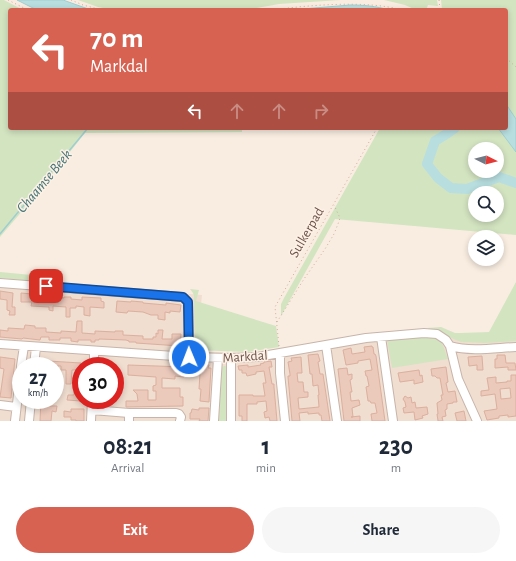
<!DOCTYPE html>
<style>
:root{--surface:#fff;--page:#f6f6f7;--text:#1f2937;--muted:#747a83;--accent:#d76252}
body{margin:0;font-family:"Alegreya Sans",sans-serif;background:var(--page);color:var(--text);height:100vh;display:flex;flex-direction:column;font-size:15px;white-space:nowrap}
*{box-sizing:border-box;margin:0}
p{font-size:13px;color:var(--muted)}
.icon{flex:none;width:22px;height:22px;fill:none;stroke:currentColor;stroke-width:2;stroke-linecap:round;stroke-linejoin:round}
.map{position:relative;height:421px;overflow:hidden}
.panel{display:flex;flex-direction:column;background:var(--surface);flex:1}
.panel>*{flex:none}
.top-card{position:absolute;left:8px;top:8px;width:500px;height:122px;border-radius:4px;box-shadow:0 2px 6px #0003;background:#d76252;color:#fff;overflow:hidden}
.needle{width:26px;rotate:96deg}
.controls{position:absolute;left:468px;top:142px;display:grid;gap:8px}
.controls a{display:grid;place-items:center;width:36px;height:36px;border-radius:50%;background:var(--surface);box-shadow:0 2px 6px #0003;font-size:20px}
.speed{position:absolute;left:12px;top:357px;display:flex;gap:8px;font-size:20px;font-weight:700;text-align:center}
.speed>*{display:grid;place-content:center;width:52px;height:52px;border-radius:50%;background:var(--surface);box-shadow:0 2px 6px #0003;line-height:1}
.speed small{font-size:10px;font-weight:400}
.speed .limit{border:6px solid #d22;background:#fff;color:#111}
.pin{position:absolute;display:grid;place-items:center;width:34px;height:34px;color:#fff;margin:-17px;border-radius:8px;box-shadow:0 2px 6px #0006}
.me{position:absolute;width:44px;margin:-22px;rotate:359deg;stroke-linejoin:round;filter:drop-shadow(0 0 3px #0008)}
.turn{display:flex;align-items:center;gap:14px;height:84px;padding:0 16px;font-size:18px}
.turn .icon{width:52px;height:52px;stroke-width:2.5}
.turn b{display:block;font-size:28px;line-height:34px}
.lanes{display:flex;align-items:center;height:38px;padding:0 16px;background:#0003;justify-content:center;gap:20px;direction:ltr}
.lanes .off{opacity:.35}
.eta{display:flex;justify-content:space-evenly;align-items:center;height:68px;text-align:center}
.eta b{font-size:24px;font-weight:700;line-height:28px}
.primary-button{display:flex;gap:8px;margin-top:auto;padding:8px 16px}
.primary-button a{flex:1;height:46px;border-radius:24px;background:var(--accent);color:#fff;font-size:16px;font-weight:700;line-height:46px;text-align:center}
.primary-button a+a{background:var(--page);color:var(--text)}
.map>svg:first-child{display:block}
.residential{fill:#f0ded0;fill-rule:evenodd}
.green{fill:#d3e4c1;fill-rule:evenodd}
.water{fill:#b8dee0;stroke:#9fced0}
.lines{fill:none;stroke-linecap:round;stroke-linejoin:round}
.stream{stroke:#9fced0;stroke-width:1.5}
.river{stroke:#b8dee0;stroke-width:10}
.building{fill:#ebc9bb;stroke:#dcaf9e;fill-rule:evenodd}
.minor-casing{stroke:#c8b4aa;stroke-width:10}
.path{stroke:#cfad9f;stroke-width:1;stroke-dasharray:1 3;stroke-linecap:butt}
.minor{stroke:#fff;stroke-width:8}
.route-casing{stroke:#114b97;stroke-width:10}
.route{stroke:#1a73e8;stroke-width:7}
.labels{text-anchor:middle;stroke-width:3;stroke-linejoin:round;paint-order:stroke}
.street-label{font-size:14px;fill:#6d534b;stroke:#fdf1e6}
.water-label{font-size:15px;font-style:italic;fill:#447578;stroke:#fdf1e6}
</style>
<div class="map">
<svg width="516" height="421" viewBox="0 0 516 421">
<rect width="100%" height="100%" fill="#f9ede1"/>
<path class="residential" d="M0,279L202,295L196,352L252,353L422,330L459,339L516,341V421H0ZM21,366H55V400H21ZM81,366H115V400H81Z"/>
<path class="green" d="M0,0H4L23,10H10V128H242V132L85,133L30,202L0,237Z
M78,0H341L279,4L245,10H113L98,7Z
M384,0H437L438,6L428,5L426,10H416L405,5Z
M441,0H516V119L506,104V10H442Z
M380,128H498L516,152V235L335,219L281,316V304L284,298ZM475,149H497V171H475ZM475,193H497V215H475Z
M0,272L53,277L44,282L0,278Z
M516,282V341L485,343L461,342L427,328L441,327L455,333H461L489,332Z
M190,289L199,290L196,301L276,326L279,347L248,352L195,350L194,296L193,293Z
M436,337L441,340L448,359L392,368L387,340Z
M224,366H225L228,368V421H219L221,368Z"/>
<path class="water" d="M17,0H63L91,10H37Z
M350,5C363,5 376,6 389,10H291Z
M506,104L516,119V152L498,128H506Z"/>
<g class="lines">
<path class="stream" d="M0,234L88,128"/>
<path class="river" d="M455,128L448,133L435,141L427,164L438,178L451,188L467,189L499,177L516,183"/>
</g>
<path class="building" d="M0,291L13,293L12,307H15V315H9L10,311L7,310V300L0,299Z
M21,293L32,294V301L40,294L51,295L52,297L64,298V297H71V299L82,300V297L101,298V301L104,302V308L90,307V316L84,315V307L76,306V308H70V317H66V307L53,306V311L49,310V307L31,306L32,302H21Z
M117,301L131,302V301L143,302V303L166,305V303L181,305L180,312L170,311V313L165,312V320L158,319V315H151L143,312L128,311L127,313L116,312Z
M77,321H82V333L95,334V331L115,332V331H123V335L143,336V339H153V337H156V333L158,334V330H163L162,339H172V334H181L180,346L136,343V342H129V341L126,340L99,339V340H95V342H91V340H78V342L71,341V338H60V340H49V337H41L40,340L23,338L22,339L0,337V330L8,331V328L24,329L25,325L35,326V328H46V332L61,333V331L76,332Z
M372,346V347H373L374,354H375L376,356L385,421H372L371,414L377,413L375,403H371L370,401H368L366,387L369,386L367,376H366L365,371L372,370L370,359L358,361V363L346,365L343,350L351,348L352,354L365,352L364,347Z
M318,354L320,361L318,362L320,374H323L330,421H322L321,415H319V413L308,414V412L299,413L300,421H292L288,377V376H290V374L288,362L292,361L291,358L301,357L302,373H297L298,382H303L304,392H308V397L298,398L299,409L319,407L318,395H319L318,385L313,386L312,374H310L308,355Z
M497,355H505L506,363H515L516,370H508V367L495,368V359H497Z
M482,356L483,370H477V365L469,366L468,357Z
M0,357L15,359L11,398L0,397L4,369L0,368Z
M48,361L81,363V370H72L71,384H66V370H61V366H48Z
M271,361L272,367H269L272,384H274V387L277,421H270L269,417L265,418L264,412L267,411L266,401L257,402V404H247V421H242V416H239V395H253V396H265L263,383H266L264,371L256,372V374L247,376L246,373H242V370H239L238,366L248,365V367L261,365L260,364L264,363V362Z
M128,365L185,367L184,377L175,376V379L162,378V388H180V397H183V406L126,407V401H138L137,394L133,390H148V400H156V391H153V386L156,385V377L128,375Z
M204,365H209L208,368H211L209,402L200,401L201,389H199L200,374L201,370H203Z
M446,367L448,382L446,383L448,392L455,391L457,402H453V403L447,404V409L445,410L446,416L442,417L443,421H438L437,414H438L437,403L442,400L441,395H443L440,378H437L435,376H432L431,369Z
M347,368L348,375L352,374V379L350,380L352,392H350L351,401L359,400L360,405L352,408L353,417H351L360,416V421H344L338,369Z
M419,370L420,376L422,375L423,382L414,384V380L400,382L398,373Z
M511,375H516V416L508,417V415L499,416V418L487,420L484,411L497,409L495,394L481,396V391L489,390L487,378L496,377V383L507,382V381H511ZM510,388L511,398L501,399L500,389Z
M75,384H81V401L67,400L68,395H74Z
M405,396L408,398L411,397L412,403L415,402L416,408L427,407L428,414L422,416L423,418L415,420L414,412L404,413L403,408L406,407L405,402L403,399Z
M41,400H51L50,406H57L56,412L52,411L51,421H40Z
M199,408H209L208,421H199L200,419H190V413H191L192,409L199,410Z
M71,409H84V421H76V420H71V417H64V411L71,412Z
M464,411L466,421H457L455,413Z"/>
<g class="lines">
<defs>
<path id="minor" d="M0,283L183,297L188,302L189,357
M381,337L393,421
M0,344L189,357L231,358L257,357L366,338L424,333L437,334L446,340L450,346C471,352 494,348 516,347
M326,345L337,421
M450,346L458,379L477,421
M280,353V373L285,421
M21,366L24,346
M34,366L36,347
M94,366V351
M0,405L16,407
M92,410L129,413H176L179,414L181,417L180,421
M15,421L21,369
M29,421L31,400
M91,421L92,400
M129,421V413
M214,421L218,358
M231,421V358"/>
</defs>
<use href="#minor" class="minor-casing"/>
<path class="path" d="M8,0L28,10
M71,0L83,5L102,10
M439,0L440,10
M272,10C310,5 367,0 402,10
M506,58L516,67
M243,129H376
M277,322L304,279L325,249L334,234L338,224L340,218L334,205
M279,346L275,307L377,128"/>
<use href="#minor" class="minor"/>
</g>
<g class="lines">
<defs>
<path id="route" d="M46,286L183,297L188,302L189,357"/>
</defs>
<use href="#route" class="route-casing"/>
<use href="#route" class="route"/>
</g>
<g class="labels">
<g class="street-label">
<text transform="translate(306 232) rotate(-60)" y="5">Sulkerpad</text>
<text transform="translate(245 356) rotate(-4)" y="5">Markdal</text>
</g>
<g class="water-label">
<text transform="translate(44 181) rotate(-50)" y="5">Chaamse Beek</text>
</g>
</g>
</svg>
<div class="controls">
<a><svg class="needle" viewBox="-14 -14 28 28"><path d="M0-13l5 13h-10z" fill="#e53935"/><path d="M0 13l5-13h-10z" fill="#747a83"/></svg></a>
<a><svg class="icon" aria-label="search" viewBox="0 0 24 24"><circle cx="10" cy="10" r="6"/><path d="M15 15l6 6"/></svg></a>
<a><svg class="icon" aria-label="layers" viewBox="0 0 24 24"><path d="M12 4l9 5-9 5-9-5zM3 14l9 5 9-5"/></svg></a>
</div>
<div class="speed"><div>27<small>km/h</small></div><div class="limit">30</div></div>
<div class="pin" style="left:46px;top:286px;background:#d93025"><svg class="icon" aria-label="arrive" viewBox="0 0 24 24"><path d="M6 21V4h12l-3 4 3 4H6"/></svg></div>
<svg class="me" style="left:189px;top:357px" viewBox="-20 -20 40 40"><circle r="17" fill="#1a73e8" stroke="#fff" stroke-width="3"/><path d="M0-11L8 9 0 5-8 9z" fill="#fff"/></svg>
<div class="top-card">
<div class="turn"><svg class="icon" aria-label="left" viewBox="0 0 24 24"><path d="M17 20v-9H6M10 6l-5 5 5 5"/></svg><div><b>70 m</b>Markdal</div></div>
<div class="lanes"><svg class="icon" aria-label="left" viewBox="0 0 24 24"><path d="M17 20v-9H6M10 6l-5 5 5 5"/></svg><svg class="icon off" aria-label="ahead" viewBox="0 0 24 24"><path d="M12 20V5M6 11l6-6 6 6"/></svg><svg class="icon off" aria-label="ahead" viewBox="0 0 24 24"><path d="M12 20V5M6 11l6-6 6 6"/></svg><svg class="icon off" aria-label="right" viewBox="0 0 24 24"><path d="M7 20v-9h11M14 6l5 5-5 5"/></svg></div>
</div>
</div>
<section class="panel">
<div class="eta">
<div><b>08:21</b><p>Arrival</p></div>
<div><b>1</b><p>min</p></div>
<div><b>230</b><p>m</p></div>
</div>
<div class="primary-button"><a>Exit</a><a>Share</a></div>
</section>
